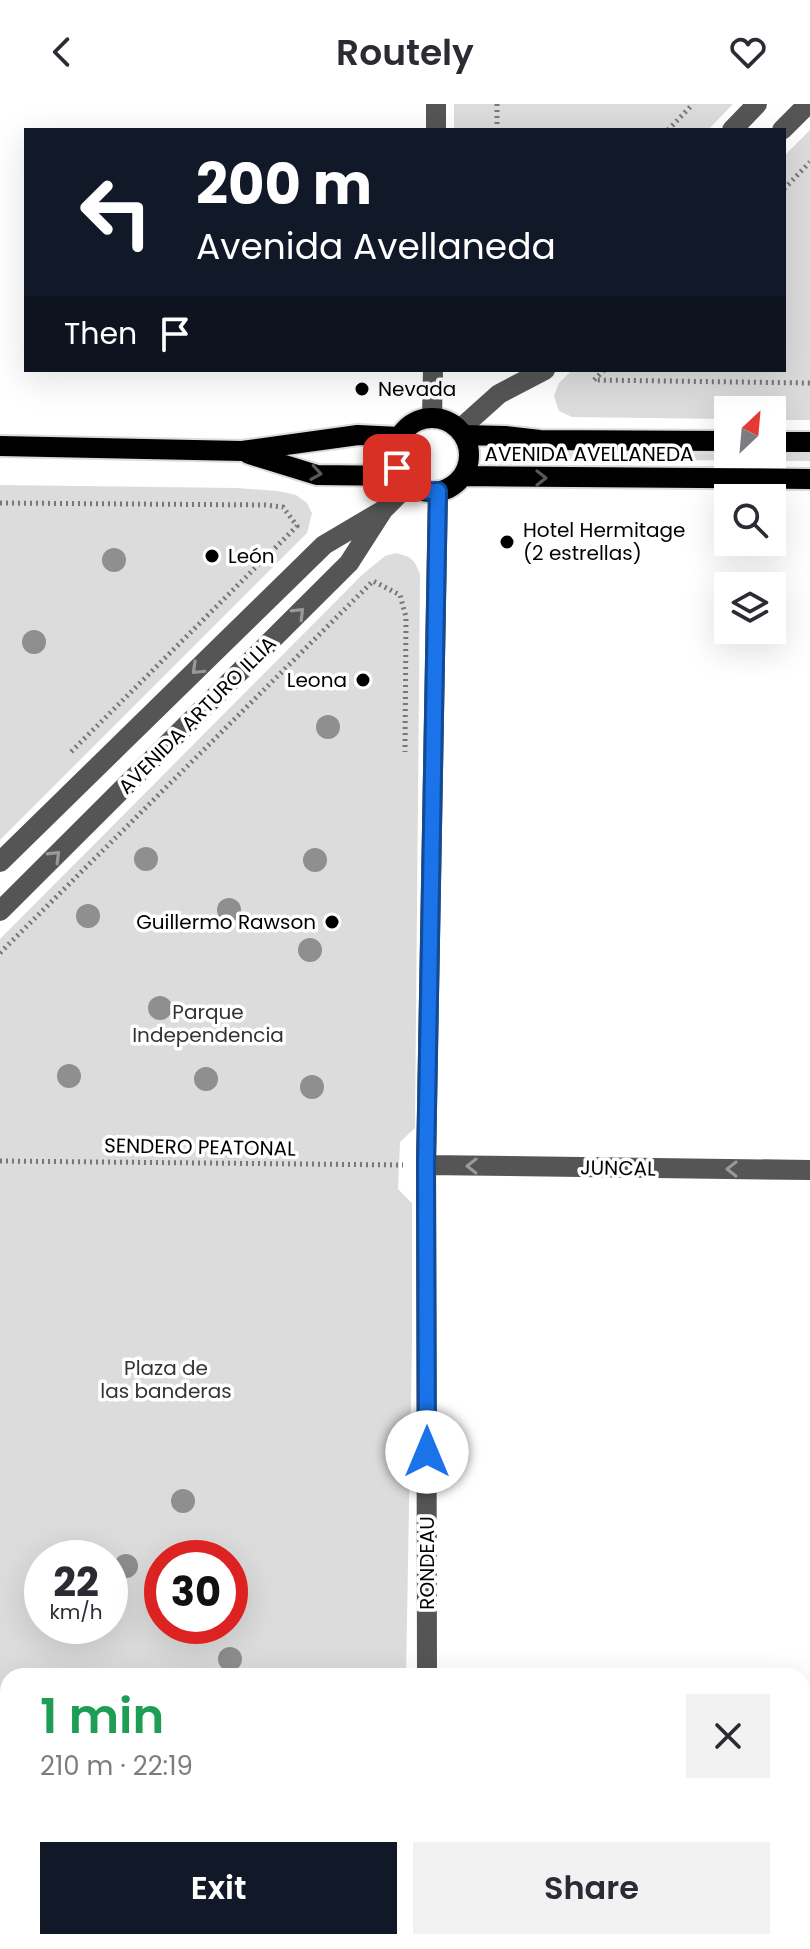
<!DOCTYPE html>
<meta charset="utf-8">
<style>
:root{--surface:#fff;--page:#f2f2f3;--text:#2b2b33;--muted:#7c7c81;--accent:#111827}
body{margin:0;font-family:Poppins,sans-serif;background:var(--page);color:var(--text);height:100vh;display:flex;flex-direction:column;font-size:30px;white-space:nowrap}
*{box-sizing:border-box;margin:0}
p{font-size:26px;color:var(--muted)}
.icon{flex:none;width:44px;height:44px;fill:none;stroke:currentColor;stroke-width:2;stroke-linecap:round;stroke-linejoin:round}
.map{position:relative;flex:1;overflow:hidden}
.sheet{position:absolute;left:0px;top:1564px;width:810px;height:282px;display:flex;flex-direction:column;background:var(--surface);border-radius:24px 24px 0 0;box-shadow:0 8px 32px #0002}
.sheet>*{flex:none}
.top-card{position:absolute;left:24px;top:24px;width:762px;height:244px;border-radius:0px;box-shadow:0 8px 32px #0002;background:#111827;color:#fff;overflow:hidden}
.needle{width:52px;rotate:26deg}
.buttons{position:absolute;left:714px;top:292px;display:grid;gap:16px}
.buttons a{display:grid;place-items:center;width:72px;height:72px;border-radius:0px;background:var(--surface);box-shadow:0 8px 32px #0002;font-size:40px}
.speed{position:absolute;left:24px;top:1436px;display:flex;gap:16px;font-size:40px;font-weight:700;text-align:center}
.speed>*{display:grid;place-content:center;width:104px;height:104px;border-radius:50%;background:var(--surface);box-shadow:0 8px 32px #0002;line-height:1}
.speed small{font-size:20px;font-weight:400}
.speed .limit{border:12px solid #d22;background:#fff;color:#111}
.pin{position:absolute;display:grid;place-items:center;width:68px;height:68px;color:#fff;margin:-34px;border-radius:16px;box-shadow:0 4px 12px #0006}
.me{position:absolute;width:88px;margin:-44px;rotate:0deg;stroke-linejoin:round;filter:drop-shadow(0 0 6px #0008)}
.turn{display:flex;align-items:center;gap:28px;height:168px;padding:0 40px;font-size:36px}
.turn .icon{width:104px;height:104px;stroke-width:2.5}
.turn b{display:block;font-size:56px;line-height:68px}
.then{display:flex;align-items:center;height:76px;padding:0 40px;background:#0003;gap:16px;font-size:30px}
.round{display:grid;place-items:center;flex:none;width:84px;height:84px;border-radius:0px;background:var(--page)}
.head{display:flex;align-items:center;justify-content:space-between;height:136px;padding:0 40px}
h1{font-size:48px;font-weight:600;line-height:60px;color:#1e9e55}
.button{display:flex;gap:16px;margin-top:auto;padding:16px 40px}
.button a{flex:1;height:92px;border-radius:0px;background:var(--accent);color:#fff;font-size:32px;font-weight:600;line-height:92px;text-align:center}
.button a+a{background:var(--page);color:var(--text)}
header{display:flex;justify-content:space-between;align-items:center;height:104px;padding:0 40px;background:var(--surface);font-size:36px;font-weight:600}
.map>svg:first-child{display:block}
.green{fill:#dcdcdc;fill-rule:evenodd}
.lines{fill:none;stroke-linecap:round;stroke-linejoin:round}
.major-casing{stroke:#dbdbdb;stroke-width:24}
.path{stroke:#777;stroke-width:5;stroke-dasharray:2 4;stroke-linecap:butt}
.minor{stroke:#555;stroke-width:20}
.major{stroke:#000;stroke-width:20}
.tree{fill:#8f8f8f}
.oneway{stroke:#595959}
.oneway2{stroke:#999}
.route-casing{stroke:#114b97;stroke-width:20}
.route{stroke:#1a73e8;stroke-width:14}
.poi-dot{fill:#000;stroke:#fff;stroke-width:3}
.labels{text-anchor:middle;stroke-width:7;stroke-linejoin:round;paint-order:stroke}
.poi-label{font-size:20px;fill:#000;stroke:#fff;text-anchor:start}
.street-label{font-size:20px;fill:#000;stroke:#fff}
.park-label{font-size:20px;fill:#333;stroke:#fff}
</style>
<header><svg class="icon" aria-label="back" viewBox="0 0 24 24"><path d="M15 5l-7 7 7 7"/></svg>Routely<svg class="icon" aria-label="heart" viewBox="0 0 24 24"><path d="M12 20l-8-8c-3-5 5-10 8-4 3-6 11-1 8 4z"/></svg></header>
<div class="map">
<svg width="810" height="1845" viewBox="0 0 810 1845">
<rect width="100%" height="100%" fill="#fff"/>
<path class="green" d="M454,0H733L708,26H454Z
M810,26V316H772V306H728V315L572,313L559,307L554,292L559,279L572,266H784V52Z
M515,348L810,350V357L515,355Z
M0,381L236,384L278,387L296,391L307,399L312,409L307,429L0,736Z
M396,449C412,453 414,455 420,470L415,1024L400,1038L398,1085L412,1099V1237L406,1572H8V1838H406V1845H0V835L363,470L385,452ZM110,1454V1522H42V1454ZM230,1454V1522H162V1454Z"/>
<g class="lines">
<defs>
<path id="major" d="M395 351a37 37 0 1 1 74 0a37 37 0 1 1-74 0Z
M464,331L505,332L540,336L728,337
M772,338H810
M0,342L242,347L358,331L399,333
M249,350L317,371L402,372
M463,372L810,375"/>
</defs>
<use href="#major" class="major-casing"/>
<path class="path" d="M497,26V0
M668,26L693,0
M784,85L810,58
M604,266L594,276L810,279
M0,399L265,401L283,403L297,422L70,649
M0,849L373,477L400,491L406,513L405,648
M0,1057L403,1061"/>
<path class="minor" d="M436,26V0
M732,26L757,0
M782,26L808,0
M432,314L433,266
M460,325L499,290L545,266
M0,758L324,441L380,408
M0,807L349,459L383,406L409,380
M426,1061L810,1066
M427,1572L426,1061L438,387
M802,1747H810
M427,1845V1838"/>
<use href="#major" class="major"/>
</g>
<g class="tree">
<circle cx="114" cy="456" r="12"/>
<circle cx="34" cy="538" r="12"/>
<circle cx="328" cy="623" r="12"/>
<circle cx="146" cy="755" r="12"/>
<circle cx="315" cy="756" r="12"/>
<circle cx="229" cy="806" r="12"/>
<circle cx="88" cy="812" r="12"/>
<circle cx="310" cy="846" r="12"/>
<circle cx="160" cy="904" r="12"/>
<circle cx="69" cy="972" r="12"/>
<circle cx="206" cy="975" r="12"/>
<circle cx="312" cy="983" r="12"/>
<circle cx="183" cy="1397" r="12"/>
<circle cx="126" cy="1462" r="12"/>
<circle cx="230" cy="1555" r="12"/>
</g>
<defs><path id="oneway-chevron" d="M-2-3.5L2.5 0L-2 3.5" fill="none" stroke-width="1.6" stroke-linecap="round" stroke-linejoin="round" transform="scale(2)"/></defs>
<g class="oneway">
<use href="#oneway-chevron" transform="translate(316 369) rotate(9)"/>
<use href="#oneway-chevron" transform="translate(541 374)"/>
</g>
<g class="oneway2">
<use href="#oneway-chevron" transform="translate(299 509) rotate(-45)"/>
<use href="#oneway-chevron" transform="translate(197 565) rotate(136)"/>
<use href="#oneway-chevron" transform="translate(55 752) rotate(-45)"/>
<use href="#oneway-chevron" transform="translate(472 1062) rotate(-179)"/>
<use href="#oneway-chevron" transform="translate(732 1065) rotate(-179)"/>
</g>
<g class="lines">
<defs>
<path id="route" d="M397,364C407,380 419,389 438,387L426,1061L427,1348"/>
</defs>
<use href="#route" class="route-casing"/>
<use href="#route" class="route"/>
</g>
<g class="poi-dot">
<circle cx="362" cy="285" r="8"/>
<circle cx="507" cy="438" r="8"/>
<circle cx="212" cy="452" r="8"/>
<circle cx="363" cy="576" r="8"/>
<circle cx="332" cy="818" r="8"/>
</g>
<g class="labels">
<g class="poi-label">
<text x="378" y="292">Nevada</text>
<text x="523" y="433">Hotel Hermitage<tspan x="523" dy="23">(2 estrellas)</tspan></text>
<text x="228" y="459">León</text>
<text x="347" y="583" text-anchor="end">Leona</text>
<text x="316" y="825" text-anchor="end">Guillermo Rawson</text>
</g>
<g class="street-label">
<text x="589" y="357">AVENIDA AVELLANEDA</text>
<text transform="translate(197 611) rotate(-45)" y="7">AVENIDA ARTURO ILLIA</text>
<text transform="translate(200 1043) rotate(1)" y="7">SENDERO PEATONAL</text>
<text transform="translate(618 1064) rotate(1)" y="7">JUNCAL</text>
<text transform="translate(427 1459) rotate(-90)" y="7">RONDEAU</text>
</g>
<g class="park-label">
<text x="208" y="915">Parque<tspan x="208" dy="23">Independencia</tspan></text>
<text x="166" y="1271">Plaza de<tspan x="166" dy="23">las banderas</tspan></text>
</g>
</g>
</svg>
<div class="buttons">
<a><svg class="needle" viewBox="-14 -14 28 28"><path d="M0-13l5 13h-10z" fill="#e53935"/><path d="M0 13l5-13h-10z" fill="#7c7c81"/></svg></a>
<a><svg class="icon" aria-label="search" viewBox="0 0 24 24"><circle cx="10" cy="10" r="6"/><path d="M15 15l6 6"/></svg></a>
<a><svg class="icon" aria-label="layers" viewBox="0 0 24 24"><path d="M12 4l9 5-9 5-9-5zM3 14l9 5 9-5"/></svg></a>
</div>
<div class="speed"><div>22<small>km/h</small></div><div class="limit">30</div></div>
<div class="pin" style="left:397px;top:364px;background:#d93025"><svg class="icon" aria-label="arrive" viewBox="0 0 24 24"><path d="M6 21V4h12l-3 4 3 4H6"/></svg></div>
<svg class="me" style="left:427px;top:1348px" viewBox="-20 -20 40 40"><circle r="19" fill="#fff"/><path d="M0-13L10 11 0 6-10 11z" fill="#1a73e8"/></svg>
<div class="top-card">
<div class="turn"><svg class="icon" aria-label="left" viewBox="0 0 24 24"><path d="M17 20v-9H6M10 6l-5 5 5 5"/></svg><div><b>200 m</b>Avenida Avellaneda</div></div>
<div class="then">Then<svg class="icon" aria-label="arrive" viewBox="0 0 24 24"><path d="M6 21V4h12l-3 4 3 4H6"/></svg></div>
</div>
<section class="sheet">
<div class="head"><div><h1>1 min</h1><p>210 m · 22:19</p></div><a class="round"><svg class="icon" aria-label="close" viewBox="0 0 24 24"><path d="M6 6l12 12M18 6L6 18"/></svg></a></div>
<div class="button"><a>Exit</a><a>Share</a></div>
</section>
</div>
